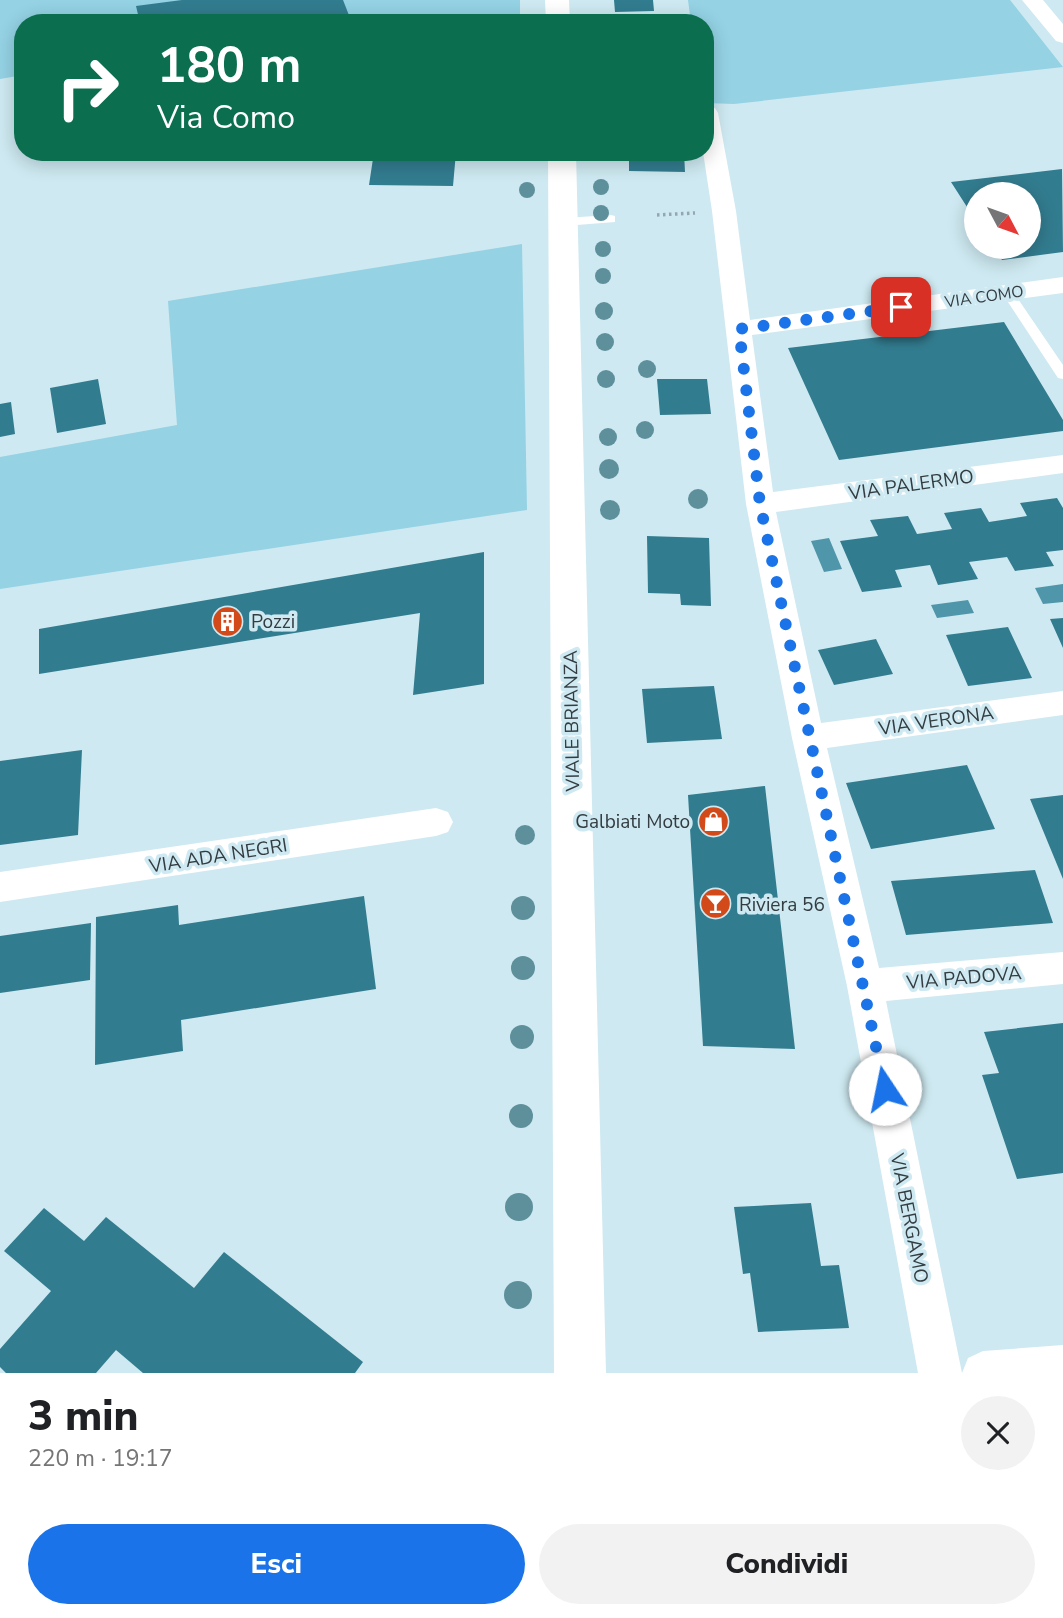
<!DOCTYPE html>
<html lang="it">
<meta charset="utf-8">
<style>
:root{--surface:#fff;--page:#f2f2f2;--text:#202124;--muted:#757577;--accent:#1a73e8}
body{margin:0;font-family:"Nunito Sans",sans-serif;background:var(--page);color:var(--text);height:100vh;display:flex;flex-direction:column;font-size:26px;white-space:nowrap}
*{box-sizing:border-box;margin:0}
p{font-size:23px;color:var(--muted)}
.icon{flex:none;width:38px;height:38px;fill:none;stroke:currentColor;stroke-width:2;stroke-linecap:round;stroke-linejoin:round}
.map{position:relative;height:1373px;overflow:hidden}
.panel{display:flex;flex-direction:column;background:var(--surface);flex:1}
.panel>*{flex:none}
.top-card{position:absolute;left:14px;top:14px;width:700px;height:147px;border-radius:28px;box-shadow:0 4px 18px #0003;background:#0b6e4f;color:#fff;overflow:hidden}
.needle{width:46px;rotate:131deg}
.tools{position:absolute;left:964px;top:182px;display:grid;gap:14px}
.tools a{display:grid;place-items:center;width:77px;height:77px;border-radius:50%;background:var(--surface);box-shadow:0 4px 18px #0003;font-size:35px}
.pin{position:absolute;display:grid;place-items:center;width:60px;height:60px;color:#fff;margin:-30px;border-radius:14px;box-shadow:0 4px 10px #0006}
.me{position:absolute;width:77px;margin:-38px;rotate:349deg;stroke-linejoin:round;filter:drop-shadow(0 0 5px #0008)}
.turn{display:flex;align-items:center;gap:24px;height:147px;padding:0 28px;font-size:32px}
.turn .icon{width:91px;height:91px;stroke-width:2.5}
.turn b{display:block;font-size:49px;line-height:60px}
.round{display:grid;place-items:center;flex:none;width:74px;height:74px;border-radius:37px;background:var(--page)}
.head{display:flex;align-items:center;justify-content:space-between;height:119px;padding:0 28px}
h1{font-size:42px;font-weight:800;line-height:52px}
.button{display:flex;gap:14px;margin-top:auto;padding:14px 28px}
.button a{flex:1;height:80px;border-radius:42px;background:var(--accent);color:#fff;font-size:28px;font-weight:800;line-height:80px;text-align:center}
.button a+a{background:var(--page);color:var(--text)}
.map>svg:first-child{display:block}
.green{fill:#94d2e4}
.water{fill:#4f96aa}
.building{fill:#327c8f}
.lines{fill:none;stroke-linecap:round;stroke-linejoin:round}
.path{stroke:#93a8ae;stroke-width:3.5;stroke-dasharray:2.5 3.5;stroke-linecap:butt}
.lane{fill:#fff;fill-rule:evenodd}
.street{fill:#fff;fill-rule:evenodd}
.secondary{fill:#fff;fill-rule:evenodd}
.tree{fill:#5e909b}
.route{stroke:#1a73e8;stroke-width:12;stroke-dasharray:0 21.6}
.labels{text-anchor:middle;stroke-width:7;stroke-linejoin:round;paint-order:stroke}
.far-street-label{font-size:16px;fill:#333d41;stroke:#cee9f1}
.street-label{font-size:19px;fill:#333d41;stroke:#cee9f1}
.poi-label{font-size:19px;fill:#333d41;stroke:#cee9f1;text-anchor:start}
</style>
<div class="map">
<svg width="1063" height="1373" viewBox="0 0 1063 1373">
<rect width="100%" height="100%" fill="#cee9f1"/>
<path class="green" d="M0,0H520V23H23V75L0,79Z
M688,0H1010L1063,67L734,104L705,103V23H691Z
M522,244L527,510L0,589V457L177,425L168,301Z"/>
<path class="water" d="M829,538L842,569L824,572L811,541Z
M1063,584V602L1043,604L1035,588Z
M968,600L974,613L937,618L931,605Z"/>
<path class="building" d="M182,0H343L352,23H140L136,6Z
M614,0H653L654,11L615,12Z
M374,152H456L453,186L369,185Z
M629,152H684L685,172L629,171Z
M1062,169L1063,252L1002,260L994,247H1029V194H976V221L951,182Z
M1004,322L1063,420V431L839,460L788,348Z
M98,379L106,424L57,433L50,388Z
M657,379H707L711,414L660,415Z
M11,402L15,434L0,437V404Z
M1057,498L1063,508V550L1046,552L1054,566L1015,571L1007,557L969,562L978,579L938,585L930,565L895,570L902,587L862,592L840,541L878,536L870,520L908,516L917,534L952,529L944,513L981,508L989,522L1027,516L1020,503Z
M647,536L709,538L711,606L681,605L680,594L648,593Z
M484,552V684L413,695L420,613L39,674V629Z
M1063,618V648L1050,619Z
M1008,627L1032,678L968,686L946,635Z
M876,639L893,674L834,685L818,650Z
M714,686L722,739L647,743L642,689Z
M82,750L78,835L0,845V761Z
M967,765L995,829L871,849L846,783Z
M765,786L795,1049L703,1046L688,795Z
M1063,795V879L1030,799Z
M1035,870L1053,923L906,935L891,881Z
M364,896L376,989L181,1020L183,1051L95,1065L96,917L178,905L179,925Z
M91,923L90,980L0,993V936Z
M1063,1023V1173L1017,1179L982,1075L999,1073L984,1032Z
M811,1203L821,1266L839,1265L849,1328L758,1332L750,1273L743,1274L734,1207Z
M44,1208L84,1241L106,1217L194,1288L224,1252L363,1362L355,1373H143L116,1350L96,1373H6L0,1367V1349L51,1291L4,1251Z"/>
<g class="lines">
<path class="path" d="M657,215L695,213"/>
<path class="lane" d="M611,215L615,216V222L564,226L558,222L564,218Z
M1008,289L1012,290L1063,365V379L1058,378L1002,293Z"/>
<path class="street" d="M1022,0H1043L1063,24V43L1056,41Z
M707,106L715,108L718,113L736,211L750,320L1063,277V293L752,335L773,492L1063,455V473L776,512L821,723L1063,691V715L827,748L879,968L1063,952V984L886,1001L962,1373L968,1358L983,1351L1063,1345V1373H918L847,986L792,738L746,504L712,211L703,152H705Z
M436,808L448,812L453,822L448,832L436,836L0,902V872Z"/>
<path class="secondary" d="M545,0H569L570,23H546Z
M548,152H576L606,1373H554Z"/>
</g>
<g class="tree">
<circle cx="601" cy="187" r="8"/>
<circle cx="527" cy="190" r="8"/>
<circle cx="601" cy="213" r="8"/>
<circle cx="603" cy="249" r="8"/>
<circle cx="603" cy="276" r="8"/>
<circle cx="604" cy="311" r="9"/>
<circle cx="605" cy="342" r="9"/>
<circle cx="647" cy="369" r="9"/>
<circle cx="606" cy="379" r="9"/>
<circle cx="645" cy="430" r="9"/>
<circle cx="608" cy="437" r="9"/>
<circle cx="609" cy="469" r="10"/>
<circle cx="698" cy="499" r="10"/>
<circle cx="610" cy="510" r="10"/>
<circle cx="525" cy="835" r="10"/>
<circle cx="523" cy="908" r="12"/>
<circle cx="523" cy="968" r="12"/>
<circle cx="522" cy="1037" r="12"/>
<circle cx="521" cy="1116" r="12"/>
<circle cx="519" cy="1207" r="14"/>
<circle cx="518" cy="1295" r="14"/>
</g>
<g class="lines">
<path class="route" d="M885,1089L760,504L739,329L901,307"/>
</g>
<defs>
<symbol id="building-disc" viewBox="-11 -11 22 22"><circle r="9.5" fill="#d24a1a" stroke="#cee9f1"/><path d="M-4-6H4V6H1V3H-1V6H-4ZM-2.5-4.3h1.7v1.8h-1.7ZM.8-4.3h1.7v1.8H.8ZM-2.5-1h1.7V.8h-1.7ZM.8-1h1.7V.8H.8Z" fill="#fff"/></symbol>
<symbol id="shop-disc" viewBox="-11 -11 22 22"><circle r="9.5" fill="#d24a1a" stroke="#cee9f1"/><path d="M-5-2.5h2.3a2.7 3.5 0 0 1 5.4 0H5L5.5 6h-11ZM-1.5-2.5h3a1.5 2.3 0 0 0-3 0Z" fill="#fff"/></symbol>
<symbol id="bar-disc" viewBox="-11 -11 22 22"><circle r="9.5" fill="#d24a1a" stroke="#cee9f1"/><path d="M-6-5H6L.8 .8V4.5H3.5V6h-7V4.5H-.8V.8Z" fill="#fff"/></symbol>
</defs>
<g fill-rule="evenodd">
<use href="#building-disc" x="210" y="604" width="35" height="35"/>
<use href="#shop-disc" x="696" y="804" width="35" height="35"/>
<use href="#bar-disc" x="698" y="886" width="35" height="35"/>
</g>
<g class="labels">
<g class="far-street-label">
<text transform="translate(984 296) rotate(-8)" y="6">VIA COMO</text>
</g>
<g class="street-label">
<text transform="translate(911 484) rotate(-8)" y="7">VIA PALERMO</text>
<text transform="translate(936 720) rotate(-8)" y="7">VIA VERONA</text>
<text transform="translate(571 721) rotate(-91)" y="7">VIALE BRIANZA</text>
<text transform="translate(218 855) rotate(-9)" y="7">VIA ADA NEGRI</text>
<text transform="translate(964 977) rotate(-5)" y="7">VIA PADOVA</text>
<text transform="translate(910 1218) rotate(79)" y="7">VIA BERGAMO</text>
</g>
<g class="poi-label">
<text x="251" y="628">Pozzi</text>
<text x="690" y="828" text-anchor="end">Galbiati Moto</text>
<text x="739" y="911">Riviera 56</text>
</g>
</g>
</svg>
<div class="tools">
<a><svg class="needle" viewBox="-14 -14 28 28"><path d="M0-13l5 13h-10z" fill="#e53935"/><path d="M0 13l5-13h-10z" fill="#757577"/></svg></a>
</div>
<div class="pin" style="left:901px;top:307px;background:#d93025"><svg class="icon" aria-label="arrive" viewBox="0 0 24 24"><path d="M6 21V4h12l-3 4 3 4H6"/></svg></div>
<svg class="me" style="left:885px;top:1089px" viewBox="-20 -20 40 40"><circle r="19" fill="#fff"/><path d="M0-13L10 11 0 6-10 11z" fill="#1a73e8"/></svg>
<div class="top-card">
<div class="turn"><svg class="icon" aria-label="right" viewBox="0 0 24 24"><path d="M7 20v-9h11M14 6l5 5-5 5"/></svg><div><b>180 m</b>Via Como</div></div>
</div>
</div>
<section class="panel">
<div class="head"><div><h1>3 min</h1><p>220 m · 19:17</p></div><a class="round"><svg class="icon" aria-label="close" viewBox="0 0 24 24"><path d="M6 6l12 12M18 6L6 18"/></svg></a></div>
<div class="button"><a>Esci</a><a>Condividi</a></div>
</section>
